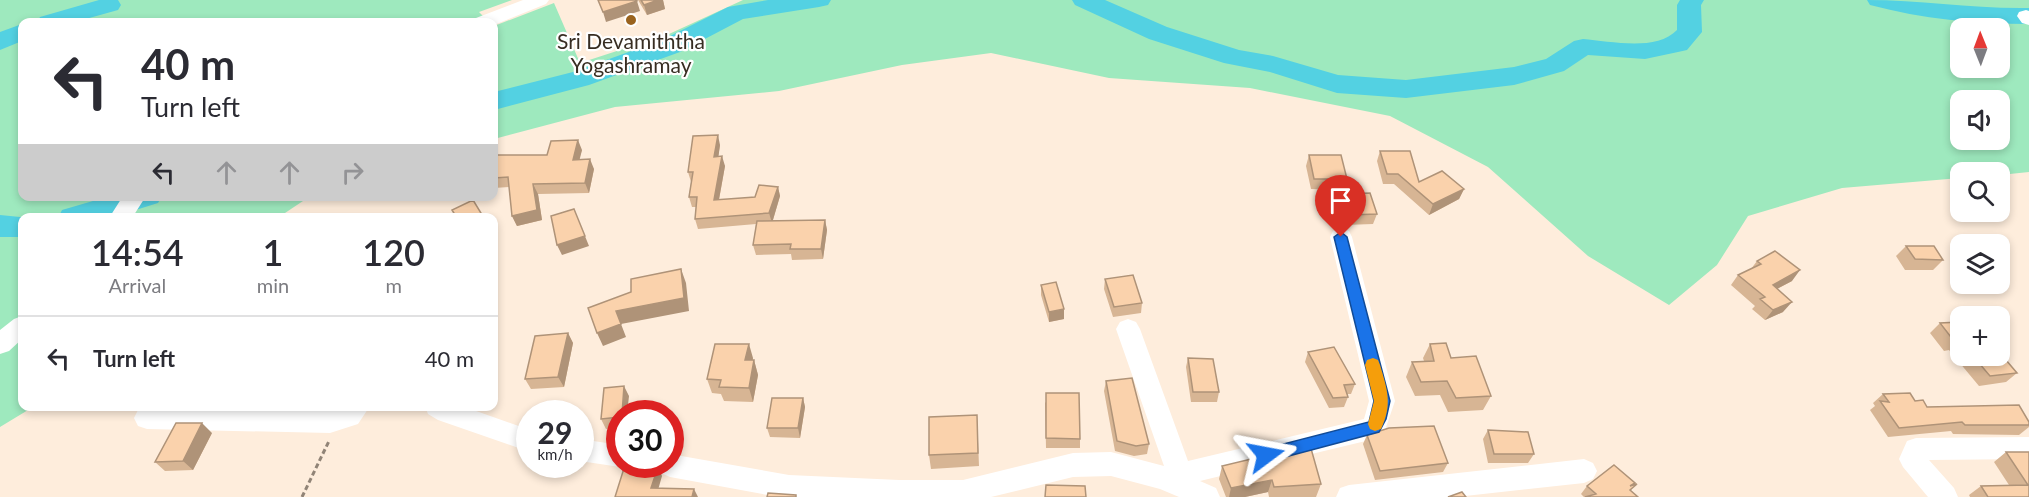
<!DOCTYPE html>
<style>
:root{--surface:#fff;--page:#f2f2f3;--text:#2b2b33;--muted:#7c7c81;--line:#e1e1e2}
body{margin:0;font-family:Lato,sans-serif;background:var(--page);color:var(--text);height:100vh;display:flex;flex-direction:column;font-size:22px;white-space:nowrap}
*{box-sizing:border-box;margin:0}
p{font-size:20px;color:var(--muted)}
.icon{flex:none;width:33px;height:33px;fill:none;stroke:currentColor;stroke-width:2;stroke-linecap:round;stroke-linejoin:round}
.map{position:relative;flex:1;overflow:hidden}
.drawer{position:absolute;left:18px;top:213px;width:480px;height:198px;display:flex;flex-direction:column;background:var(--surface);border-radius:12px;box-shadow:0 3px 9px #0003}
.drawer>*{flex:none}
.top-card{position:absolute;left:18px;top:18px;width:480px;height:183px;border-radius:12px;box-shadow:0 3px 9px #0003;background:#fff;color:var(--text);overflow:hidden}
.needle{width:39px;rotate:359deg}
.fabs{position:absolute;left:1950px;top:18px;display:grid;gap:12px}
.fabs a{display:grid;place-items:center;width:60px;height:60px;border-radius:12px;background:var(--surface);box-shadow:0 3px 9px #0003;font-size:30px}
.speed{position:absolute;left:516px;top:400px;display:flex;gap:12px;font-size:30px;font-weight:700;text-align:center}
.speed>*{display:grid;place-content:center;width:78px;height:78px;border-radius:50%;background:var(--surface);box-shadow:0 3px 9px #0003;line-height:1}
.speed small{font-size:15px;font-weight:400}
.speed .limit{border:9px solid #d22;background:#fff;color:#111}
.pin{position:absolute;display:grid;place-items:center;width:51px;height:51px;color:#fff;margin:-62px -26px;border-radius:50% 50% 50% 0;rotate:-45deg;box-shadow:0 0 6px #0007}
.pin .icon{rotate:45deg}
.me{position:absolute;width:66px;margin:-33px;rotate:77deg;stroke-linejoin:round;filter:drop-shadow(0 0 4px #0008)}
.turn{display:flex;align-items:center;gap:21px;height:126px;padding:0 24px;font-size:27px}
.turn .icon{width:78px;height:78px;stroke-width:2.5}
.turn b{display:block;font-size:42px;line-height:51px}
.lanes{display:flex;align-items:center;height:57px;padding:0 24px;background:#0003;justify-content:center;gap:30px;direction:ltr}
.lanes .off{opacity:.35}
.eta{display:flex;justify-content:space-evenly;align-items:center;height:102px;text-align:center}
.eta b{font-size:36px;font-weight:600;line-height:42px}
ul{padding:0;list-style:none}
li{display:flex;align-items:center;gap:18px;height:84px;padding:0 24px;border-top:2px solid var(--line)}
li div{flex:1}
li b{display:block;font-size:22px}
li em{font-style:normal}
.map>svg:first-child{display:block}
.green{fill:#9ee9be;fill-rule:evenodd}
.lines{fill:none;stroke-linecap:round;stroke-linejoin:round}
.river{fill:#53d1e2;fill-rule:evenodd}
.path{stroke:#918477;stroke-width:3;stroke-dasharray:5 3;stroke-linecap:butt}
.minor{fill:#fff;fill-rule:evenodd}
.wall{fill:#d7b594}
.shaded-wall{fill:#af9378}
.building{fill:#fad2ac;stroke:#af9378;stroke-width:1.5}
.route{fill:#1a73e8;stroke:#114b97;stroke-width:1.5}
.slow{fill:#f59e0b}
.poi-dot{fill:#9a631e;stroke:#fff;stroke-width:2}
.labels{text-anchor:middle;stroke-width:4.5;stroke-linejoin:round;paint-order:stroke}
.poi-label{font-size:21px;fill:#372d22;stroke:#fff}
</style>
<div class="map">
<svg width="2029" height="497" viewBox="0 0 2029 497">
<rect width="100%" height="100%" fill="#feeddc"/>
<path class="green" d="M0,0H512L479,12L489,22H22V196L309,197L279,217L22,218V406L33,407L0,427Z
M743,0H2029V172L2000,175V172H1960V178L1842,188L1748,216L1717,265L1669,305L1588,256L1488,167L1390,116L1250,88L1109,78L991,53L902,65L779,91L615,107L494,139V26L554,3L580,63L669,34ZM1960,28H2000V68H1960ZM1960,100H2000V140H1960Z"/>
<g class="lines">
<path class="river" d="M99,0H118L121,5L118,10L75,22H37L40,17Z
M768,0H831L828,5L819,7L743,19L680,52L589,85L494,110V92L573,72L662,40L728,7Z
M1072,0H1105L1167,27L1239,50L1273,56L1338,75L1406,80L1514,67L1546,59L1574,41L1583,39C1610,41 1656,52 1677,30V5L1680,0H1704L1701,5L1702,32L1687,50L1678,52L1645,59L1588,55L1564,71L1514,85L1406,98L1337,93L1270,72L1224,63L1149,39L1075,5Z
M1867,0C1921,0 1974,9 2029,8V24C1975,24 1923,19 1870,5Z
M22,24V41L0,50V32Z
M110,196H162L158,203L110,218H58L62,210Z
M0,215L30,218H22V237H0Z"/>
<path class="path" d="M302,497L329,441"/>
<path class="minor" d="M523,0H549L546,4L494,25V22H474L476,18Z
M2026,10L2029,11V25L2022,23L2017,16L2019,12Z
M123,196H146L132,218H109Z
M1341,229L1349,231L1352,237L1395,401L1383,436L1374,439L1200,481L1216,488L1220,497H1179L1160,489L1111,476L1073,477L991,497H779L670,477L661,473L657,465H670V454L789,475L899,480H963L1073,453L1111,452L1164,466L1116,329L1120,322L1128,319L1136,322L1140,329L1188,461L1364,419L1369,401L1330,237L1333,231Z
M22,316V339L9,351L0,354V330L14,319Z
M342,406H370L358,424L330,433L147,429L138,426L134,418L138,410L147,407L330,411Z
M425,406H462L530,430V452L438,420L428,414Z
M2029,437V459L1929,460L1954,488L1958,497H1928L1903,467L1899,459L1907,441L1916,438Z
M580,439L620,445V465H627L620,467L580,461Z
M1584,459L1593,463L1597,471L1593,479L1584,483L1456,497H1336L1340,488L1349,485Z"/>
</g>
<path class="wall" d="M638,0H663L665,9L647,15Z
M720,145L718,157L725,166L719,200L755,197L778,187L780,196L773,220H825L827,230L823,259L792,260L791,254L756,255L753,245L756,224L698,229L695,219L696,207H692L689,197L691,182L688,172Z
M582,150L579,159L594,169L589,193L538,194L542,220L517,226L512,216L509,187L494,188V155H547Z
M1380,151L1419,182L1464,189L1459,199L1429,215L1394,184H1383L1377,161Z
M1309,155L1347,179L1344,190L1311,189L1306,166Z
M1342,194L1377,214L1373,224L1345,225L1339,204Z
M1906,246L1943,260L1933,270H1905L1896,256Z
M1757,261L1792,281L1777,289L1783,312L1765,320L1752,309L1755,306L1731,285L1738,275L1751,269Z
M1105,279L1142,303L1141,313L1113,317L1104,289Z
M1041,285L1064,319L1049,322L1041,295Z
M1960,322V356H2000L2017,373L2006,382L1979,386L1949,350L1944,351L1930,333L1940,323Z
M568,333L573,343L564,387L531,389L525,379Z
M1430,344L1451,358L1491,396L1483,410L1448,412L1440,395L1415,396L1406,377L1412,362L1424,361L1423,358Z
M1308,352L1355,384L1351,394H1347L1348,397L1344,407L1329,408L1305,362Z
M753,358L752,360H754L758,375L753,402L724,401L721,394L712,393L707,379Z
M1188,358L1219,392L1217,402H1191L1186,367Z
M1106,381L1149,444L1147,454L1134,456L1115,451L1104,391Z
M1883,394L1915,401L1927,407L2029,422V427L2019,435L1953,434L1951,431L1888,437L1870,410L1875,406L1873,403Z
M629,396L620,414V427L606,429L601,419Z
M803,398L805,407L800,438L770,437L767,428Z
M1045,402L1080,439V448H1046Z
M977,415L979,466L931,469L929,455Z
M1488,430L1534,454L1528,463H1488L1483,439Z
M212,433L193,470L165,471L155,462Z
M1367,435L1448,463L1443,472L1375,480L1363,444Z
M2006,452H2029V497H1970L1969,495L1981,486L2009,485L1994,462Z
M1222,466L1321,484L1316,497H1269L1268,492L1245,497H1226L1219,479Z
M1587,486H1632L1631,491L1584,497L1581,494Z"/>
<path class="shaded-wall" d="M658,0H663L665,9L647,15L644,5Z
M637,1L640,11L606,22L603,12Z
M718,135L720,145L717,167L714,157Z
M578,140L582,150L577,170L573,160Z
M722,156L725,166L717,210L714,200Z
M590,159L594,169L589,193L585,183Z
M533,184L538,194L542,220L517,226L512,216Z
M778,187L780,196L772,223L769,213Z
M1464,189L1459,199L1429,215L1433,204Z
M574,209L589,246L562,255L557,245Z
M825,220L827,230L823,259L821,249Z
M681,269L686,283L689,311L621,324L626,337L603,346L597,333L616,311Z
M1800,270L1792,281L1765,295L1773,285Z
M1792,302L1783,312L1765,320L1773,310Z
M1064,309V319L1049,322V312Z
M568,333L573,343L564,387L558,377Z
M749,344L753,358L750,374L745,360Z
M754,360L758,375L753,402L749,388Z
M624,386L629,396L627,414H622Z
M803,398L805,407L800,438L798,428Z
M202,423L212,433L193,470L183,461Z
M658,467L662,476L656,497L651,488Z
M1272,480L1268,492L1245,497H1229L1231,488Z
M694,489L698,497H692Z"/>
<path class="building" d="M598,0H637V1L603,12Z
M641,0H658L644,5Z
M718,135L714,157L722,156L714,200L755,197L759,185L778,187L769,213L695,219L697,197H689L693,172H688L693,136Z
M578,140L573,160L590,159L585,183L533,184L537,210L512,216L508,177L494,178V155H547L551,141Z
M1380,151H1410L1419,182L1442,171L1464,189L1433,204L1398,174H1387Z
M1309,155H1341L1347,179H1314Z
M1370,193L1377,214L1348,215L1342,194Z
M473,200L484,218H457L452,210Z
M574,209L585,236L557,245L551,216Z
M825,220L821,249H790L791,244L753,245L757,221Z
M1906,246H1934L1943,260L1915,259Z
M1775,251L1800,270L1773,285L1792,302L1773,310L1760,299L1765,297L1738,275L1761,264L1757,261Z
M681,269L684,298L616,311L621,324L597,333L588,308L631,292V279Z
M1133,275L1142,303L1114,307L1105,279Z
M1056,282L1064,309L1049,312L1041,285Z
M1960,322V341H1954L1940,323Z
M568,333L558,377L525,379L535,336Z
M1446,343L1451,358L1476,356L1491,396L1456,398L1447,381L1421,382L1412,362L1434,361L1430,344Z
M715,344H749L745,360H754L749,388L719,387L721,380L707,379Z
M1334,347L1355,384L1344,385L1348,397L1333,398L1308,352Z
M2000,353L2017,373L1990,376L1973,356H2000Z
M1188,358L1213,359L1219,392H1193Z
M1132,378L1149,444L1136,446L1117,441L1106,381Z
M624,386L622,414H620V417L601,419L604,388Z
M1046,393H1079L1080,439L1046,438Z
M1910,393L1915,401L1923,400L1927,407L2019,405L2029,422V425H1965L1962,422L1899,428L1880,401L1889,402L1883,394Z
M772,398H803L798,428H767Z
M977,415L978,453L929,455V417Z
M176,423H202L183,461L155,462Z
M1434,426L1448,463L1380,471L1367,435L1389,428Z
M1488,430L1528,432L1534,454H1494Z
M1310,445L1321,484L1274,487L1272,480L1231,488L1222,466Z
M2006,452H2029V497H1988L1981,486L2028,485Z
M625,465H643L658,467L651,488L694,489L692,497H615Z
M1614,465L1635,483L1630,486L1637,484L1630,490L1638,497H1585L1596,494L1587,486Z
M1046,485L1085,486L1086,497H1045Z
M1462,492L1466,497H1448Z
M768,493L796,495V497H767Z"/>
<path class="route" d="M1341,232L1347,237L1390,401L1386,419L1379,432L1266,462L1260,460L1258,455L1260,450L1369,422L1374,401L1334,237Z"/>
<path class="slow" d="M1373,358L1378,360L1380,365C1387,389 1393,404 1381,429L1375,431L1370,429L1368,424L1374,401L1365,365L1367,360Z"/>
<circle class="poi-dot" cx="631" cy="20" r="6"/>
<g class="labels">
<g class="poi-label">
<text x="631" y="49">Sri Devamiththa<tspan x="631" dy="24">Yogashramay</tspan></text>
</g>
</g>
</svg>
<div class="fabs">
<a><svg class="needle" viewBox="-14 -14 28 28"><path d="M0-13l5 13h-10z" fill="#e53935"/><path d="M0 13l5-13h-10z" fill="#7c7c81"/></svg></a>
<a><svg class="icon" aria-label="sound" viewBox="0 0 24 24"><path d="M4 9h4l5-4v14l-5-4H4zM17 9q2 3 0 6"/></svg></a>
<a><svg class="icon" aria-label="search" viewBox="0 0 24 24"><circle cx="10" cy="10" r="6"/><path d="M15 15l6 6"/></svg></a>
<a><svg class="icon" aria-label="layers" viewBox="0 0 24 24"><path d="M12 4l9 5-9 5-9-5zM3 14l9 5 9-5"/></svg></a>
<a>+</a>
</div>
<div class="speed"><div>29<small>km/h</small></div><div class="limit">30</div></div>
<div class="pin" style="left:1341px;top:237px;background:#d93025"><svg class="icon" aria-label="arrive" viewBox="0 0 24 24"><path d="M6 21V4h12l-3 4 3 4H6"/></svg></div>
<svg class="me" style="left:1266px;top:455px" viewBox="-20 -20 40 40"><path d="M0-17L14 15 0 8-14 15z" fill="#1a73e8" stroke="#fff" stroke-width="4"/></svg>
<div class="top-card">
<div class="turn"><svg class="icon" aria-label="left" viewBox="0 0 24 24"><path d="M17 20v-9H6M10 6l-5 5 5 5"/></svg><div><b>40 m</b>Turn left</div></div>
<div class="lanes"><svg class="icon" aria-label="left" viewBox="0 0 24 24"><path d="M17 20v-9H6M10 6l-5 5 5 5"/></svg><svg class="icon off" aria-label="ahead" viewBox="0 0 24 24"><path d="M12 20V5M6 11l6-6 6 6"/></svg><svg class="icon off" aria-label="ahead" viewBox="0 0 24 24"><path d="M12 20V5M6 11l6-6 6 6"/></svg><svg class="icon off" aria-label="right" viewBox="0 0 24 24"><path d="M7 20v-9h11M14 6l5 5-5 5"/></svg></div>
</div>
<section class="drawer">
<div class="eta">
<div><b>14:54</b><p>Arrival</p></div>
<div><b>1</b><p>min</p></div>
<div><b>120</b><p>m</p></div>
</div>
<ul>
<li><svg class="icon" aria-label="left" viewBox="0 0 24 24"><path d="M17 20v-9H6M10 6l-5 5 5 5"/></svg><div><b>Turn left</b></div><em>40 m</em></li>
</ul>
</section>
</div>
